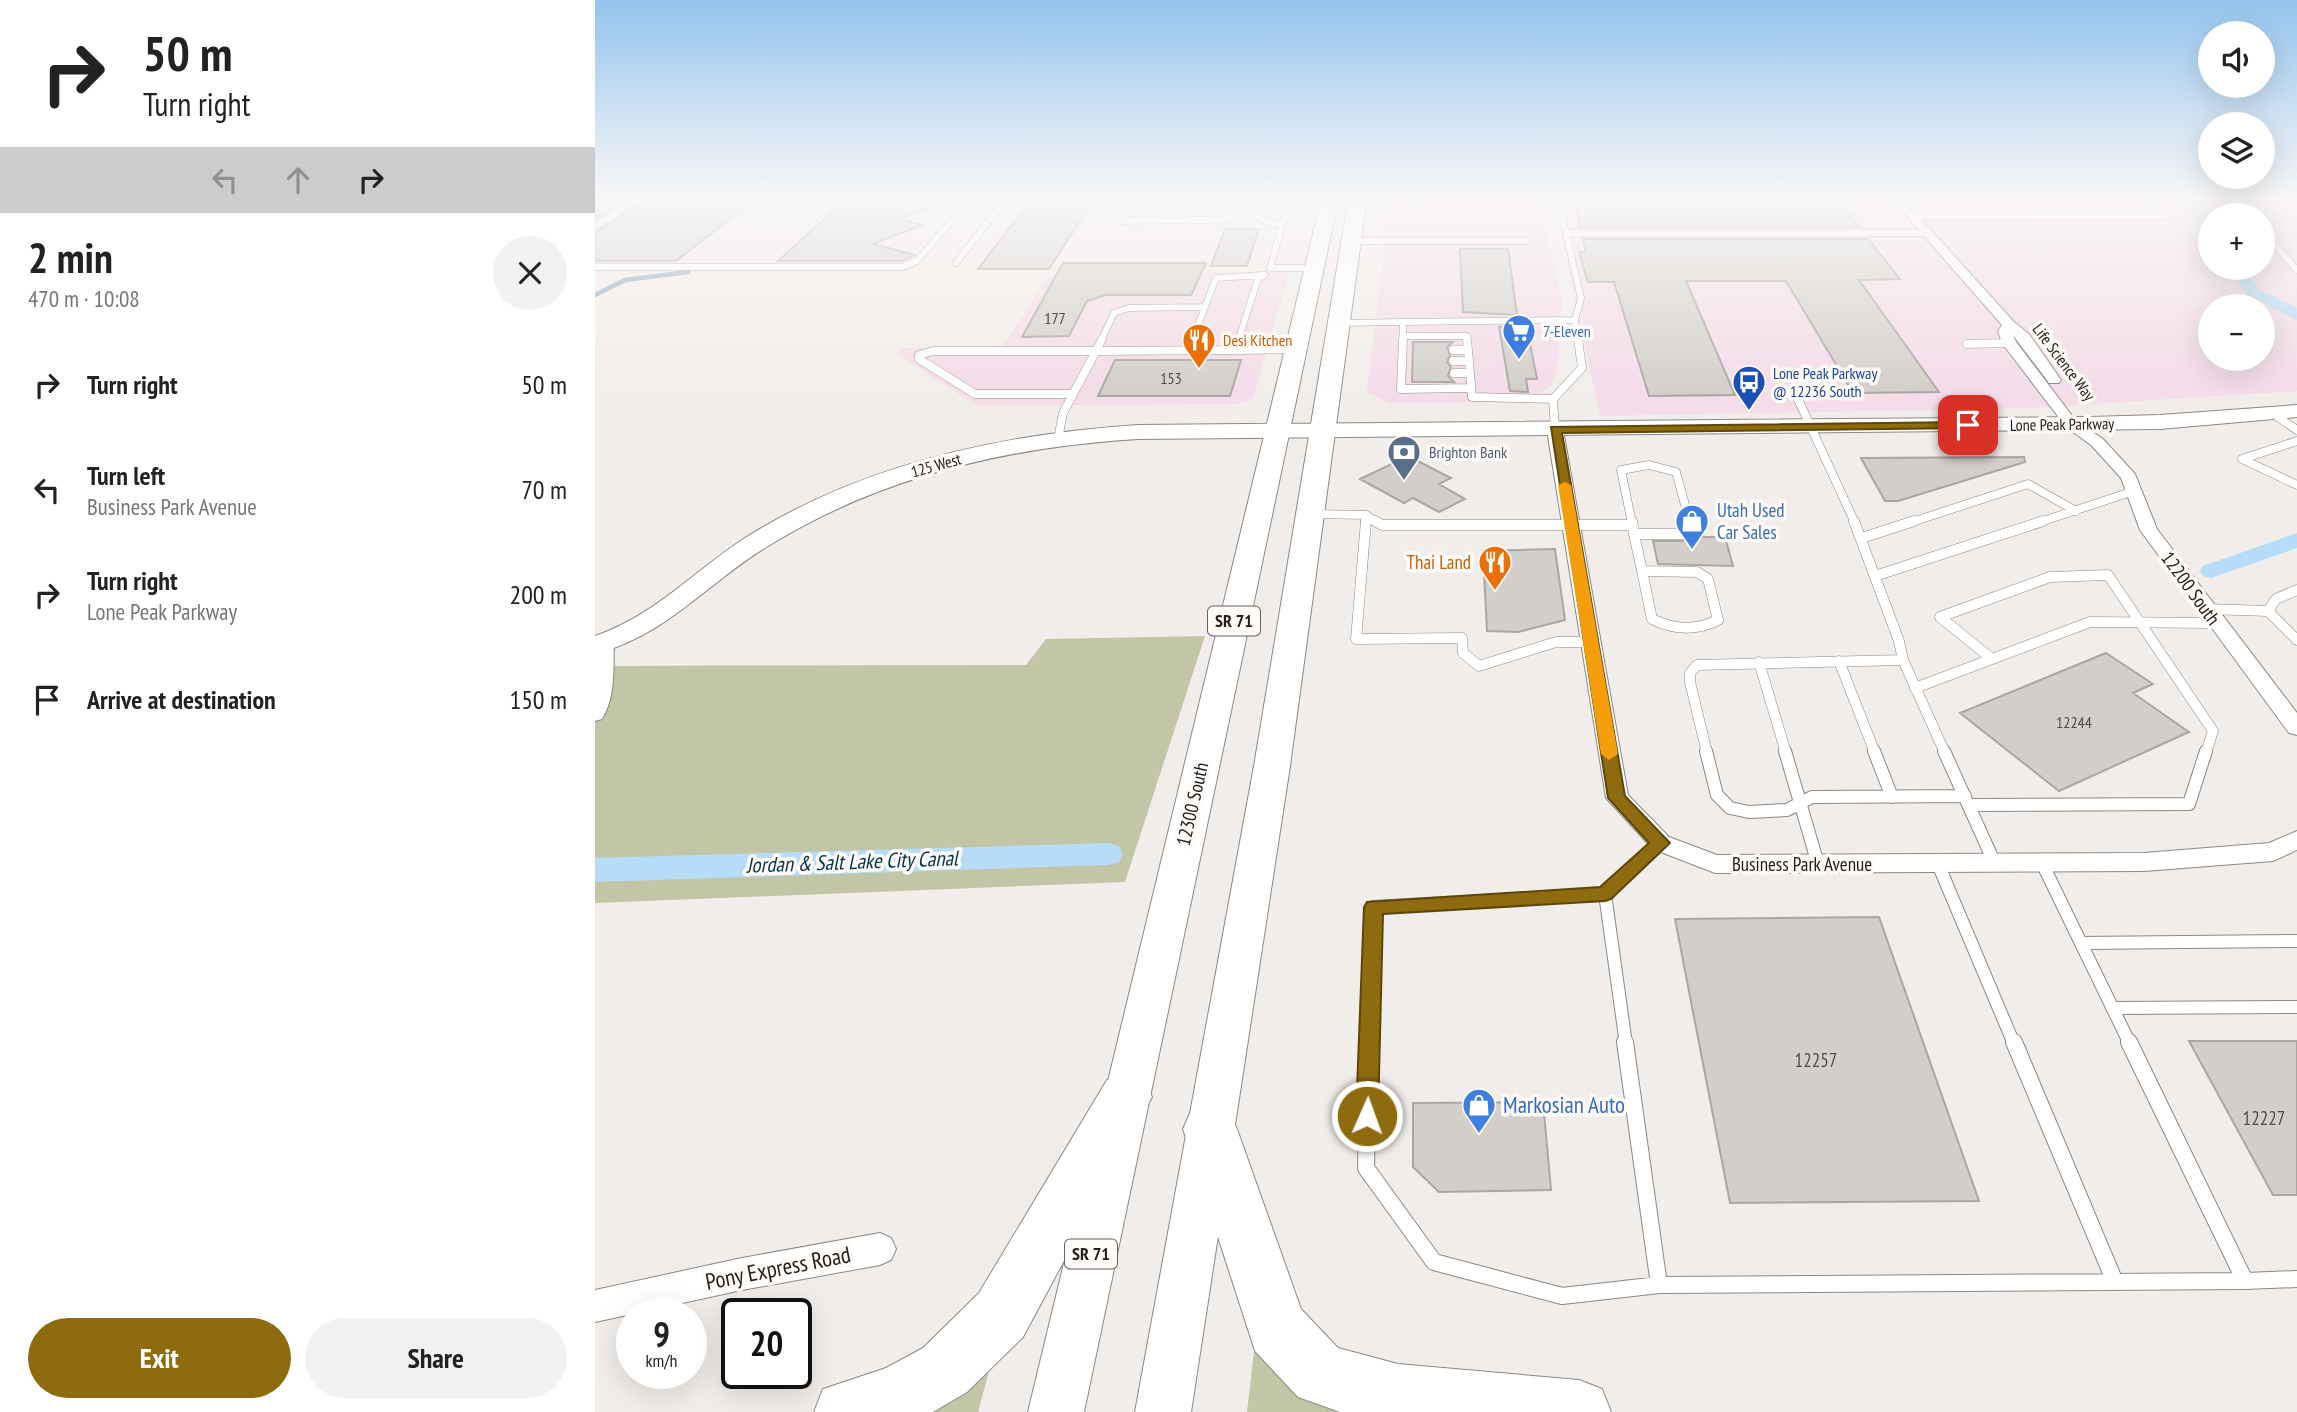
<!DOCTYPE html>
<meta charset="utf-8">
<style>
:root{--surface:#fff;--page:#f2f2f2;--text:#222;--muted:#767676;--accent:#8e6b0e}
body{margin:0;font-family:"PT Sans Narrow",sans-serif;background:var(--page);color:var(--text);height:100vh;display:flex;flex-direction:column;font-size:26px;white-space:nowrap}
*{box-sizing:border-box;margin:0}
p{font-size:23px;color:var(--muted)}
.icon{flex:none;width:38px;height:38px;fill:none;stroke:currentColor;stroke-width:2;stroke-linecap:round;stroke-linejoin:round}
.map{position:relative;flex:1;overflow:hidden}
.details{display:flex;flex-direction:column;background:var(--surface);width:595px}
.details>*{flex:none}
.hud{background:#fff;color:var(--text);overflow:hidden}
.fabs{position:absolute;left:1603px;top:21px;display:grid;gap:14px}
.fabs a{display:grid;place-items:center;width:77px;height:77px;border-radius:50%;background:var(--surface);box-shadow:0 7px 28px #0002;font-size:35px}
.speed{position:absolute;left:21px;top:1298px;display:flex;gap:14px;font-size:35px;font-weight:700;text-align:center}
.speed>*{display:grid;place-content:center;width:91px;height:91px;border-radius:50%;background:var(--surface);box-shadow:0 7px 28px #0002;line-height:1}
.speed small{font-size:18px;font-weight:400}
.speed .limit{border:4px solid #111;border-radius:10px;background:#fff;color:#111}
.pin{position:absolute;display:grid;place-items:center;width:60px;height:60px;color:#fff;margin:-30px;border-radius:14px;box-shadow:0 4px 10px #0006}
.me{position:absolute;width:77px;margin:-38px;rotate:2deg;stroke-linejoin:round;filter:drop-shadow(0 0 5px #0008)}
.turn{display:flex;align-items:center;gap:24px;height:147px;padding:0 28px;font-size:32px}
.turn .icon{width:91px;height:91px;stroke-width:2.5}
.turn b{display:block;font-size:49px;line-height:60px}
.lanes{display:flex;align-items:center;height:66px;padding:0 28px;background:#0003;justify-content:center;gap:35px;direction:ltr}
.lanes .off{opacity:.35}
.round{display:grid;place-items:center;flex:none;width:74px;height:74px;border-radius:37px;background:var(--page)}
.overview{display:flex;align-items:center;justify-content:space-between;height:119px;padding:0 28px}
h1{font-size:42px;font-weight:800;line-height:52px}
.button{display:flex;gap:14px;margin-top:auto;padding:14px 28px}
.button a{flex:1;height:80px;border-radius:42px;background:var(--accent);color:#fff;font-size:28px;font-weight:800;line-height:80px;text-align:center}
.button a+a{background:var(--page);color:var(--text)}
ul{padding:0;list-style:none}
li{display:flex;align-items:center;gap:21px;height:105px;padding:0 28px}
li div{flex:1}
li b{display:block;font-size:26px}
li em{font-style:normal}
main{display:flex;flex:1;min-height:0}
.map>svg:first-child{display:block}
.commercial{fill:#f4dce8;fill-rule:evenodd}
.green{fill:#c2c6a6}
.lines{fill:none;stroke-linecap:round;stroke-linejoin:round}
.stream{stroke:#8aa4b6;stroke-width:4.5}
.canal{fill:#b6dcf7;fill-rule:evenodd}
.building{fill:#d2cfcb;stroke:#a9a6a3;stroke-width:2}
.service-far4-casing{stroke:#8c8886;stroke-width:7}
.service-far3-casing{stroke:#8c8886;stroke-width:9}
.service-far2-casing{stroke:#8c8886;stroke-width:11}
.service-far1-casing{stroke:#8c8886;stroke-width:14}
.service-casing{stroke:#8c8886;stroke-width:18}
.minor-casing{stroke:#8c8886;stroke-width:2}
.secondary-casing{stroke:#8c8886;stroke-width:2}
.primary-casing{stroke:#8c8886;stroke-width:2}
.motorway-casing{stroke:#8c8886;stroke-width:2}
.service-far4{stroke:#fff;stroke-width:6}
.service-far3{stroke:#fff;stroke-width:8}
.service-far2{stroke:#fff;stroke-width:10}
.service-far1{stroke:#fff;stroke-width:12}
.service{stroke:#fff;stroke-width:16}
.minor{fill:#fff;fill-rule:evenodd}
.secondary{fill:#fff;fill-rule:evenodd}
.primary{fill:#fff;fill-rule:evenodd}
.motorway{fill:#fff;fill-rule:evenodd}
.route{fill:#8e6b0e;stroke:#5c4609;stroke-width:2}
.slow{fill:#f59e0b}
.labels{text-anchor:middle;stroke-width:7;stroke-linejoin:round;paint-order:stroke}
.number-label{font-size:16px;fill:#4e4c4a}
.far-shop-label{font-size:16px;fill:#366cbe;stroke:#fefaf7;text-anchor:start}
.far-food-label{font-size:16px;fill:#c56008;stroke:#fefaf7;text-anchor:start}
.far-street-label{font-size:16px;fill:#22201f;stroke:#fefaf7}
.far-transit-label{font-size:16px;fill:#164399;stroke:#fefaf7;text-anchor:start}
.far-service-label{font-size:16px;fill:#4e5e75;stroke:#fefaf7;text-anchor:start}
.shield{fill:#fefaf7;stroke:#646160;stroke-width:2}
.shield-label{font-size:18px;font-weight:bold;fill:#22201f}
.shop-label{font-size:19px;fill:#366cbe;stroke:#fefaf7;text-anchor:start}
.food-label{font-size:19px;fill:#c56008;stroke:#fefaf7;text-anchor:end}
.street-label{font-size:19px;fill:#22201f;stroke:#fefaf7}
.near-number-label{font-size:19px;fill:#4e4c4a}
.water-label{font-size:21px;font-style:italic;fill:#00324c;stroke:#fefaf7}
.near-shop-label{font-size:23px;fill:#366cbe;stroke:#fefaf7;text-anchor:start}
.near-street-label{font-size:23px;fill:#22201f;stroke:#fefaf7}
</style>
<main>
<section class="details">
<div class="hud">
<div class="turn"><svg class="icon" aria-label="right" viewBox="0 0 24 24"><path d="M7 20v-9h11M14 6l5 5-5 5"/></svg><div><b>50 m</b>Turn right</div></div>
<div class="lanes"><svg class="icon off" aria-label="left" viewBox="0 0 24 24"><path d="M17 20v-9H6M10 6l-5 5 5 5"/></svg><svg class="icon off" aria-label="ahead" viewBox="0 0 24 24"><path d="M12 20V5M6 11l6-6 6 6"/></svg><svg class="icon" aria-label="right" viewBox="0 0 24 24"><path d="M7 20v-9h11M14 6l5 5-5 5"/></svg></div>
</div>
<div class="overview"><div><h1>2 min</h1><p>470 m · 10:08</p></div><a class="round"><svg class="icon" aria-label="close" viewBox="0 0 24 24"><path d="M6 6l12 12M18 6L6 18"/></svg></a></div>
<ul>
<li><svg class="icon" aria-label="right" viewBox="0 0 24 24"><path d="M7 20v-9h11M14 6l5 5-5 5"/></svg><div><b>Turn right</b></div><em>50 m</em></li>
<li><svg class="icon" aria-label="left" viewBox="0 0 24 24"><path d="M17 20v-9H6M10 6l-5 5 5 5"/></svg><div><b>Turn left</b><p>Business Park Avenue</p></div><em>70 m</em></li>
<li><svg class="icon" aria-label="right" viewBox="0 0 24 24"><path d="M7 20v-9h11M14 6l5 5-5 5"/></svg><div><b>Turn right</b><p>Lone Peak Parkway</p></div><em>200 m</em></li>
<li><svg class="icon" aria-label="arrive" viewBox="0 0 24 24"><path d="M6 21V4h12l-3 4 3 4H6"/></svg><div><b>Arrive at destination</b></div><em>150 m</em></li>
</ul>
<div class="button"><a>Exit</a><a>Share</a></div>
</section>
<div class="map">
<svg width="1702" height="1412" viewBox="0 0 1702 1412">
<rect width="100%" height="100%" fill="#f1edea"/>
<path class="commercial" d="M796,196H944L967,301L962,370L956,386L932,402L794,403L772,392Z
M958,196H1702V391L1435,408L1005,416ZM1615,215H1668V268H1615ZM1615,306H1668V359H1615Z
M694,272L658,399L641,404L383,406L302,354L307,348L408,347L451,278L467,273Z"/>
<path class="green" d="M610,636L530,882L0,903V666L431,665L451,639Z
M660,1343L783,1412H652Z
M397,1360L383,1412H312Z"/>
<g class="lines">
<path class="stream" d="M0,295L30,280L93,272"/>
<path class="canal" d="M1585,196H1599L1615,215V228L1610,227Z
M1634,268H1649L1664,289L1702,308V320L1652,295Z
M1702,533V548L1616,578L1608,576L1605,571L1608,566Z
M513,843L524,846L528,854L524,862L513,865L0,882V858Z"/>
</g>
<path class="building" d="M0,196H36L0,220Z
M53,196H164L81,261H0V233L50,201Z
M255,196H358V198L303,219L327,225L278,244L320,255L307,261H183Z
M439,196H501L454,269H383Z
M978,196H1247L1261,216H1254L1264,227H985Z
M630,229H664L652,266H616Z
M988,239H1273L1305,279L1264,280L1344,392L1258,393L1191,281H1091L1140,395L1054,396L1019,282H993L984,252H991Z
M865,249H913L922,315L868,312Z
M468,263H611L596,295H511L492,301L474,336L427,337Z
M924,326L926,344H935L942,379H931L933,392L915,391L904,327Z
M818,342H858L852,347L855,355L852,362L856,367L853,376L859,382H817Z
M520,360H646L635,396H503Z
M813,456L856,478L844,484L870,499L844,512L818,498L809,503L765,479Z
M1429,457L1430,462L1303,501H1290L1266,458Z
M1098,537H1130L1138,566L1063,564L1058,541H1087Z
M960,549L970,620L923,632L892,631L888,551Z
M1511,653L1558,684L1538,693L1594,732L1464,791L1365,713Z
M1284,917L1384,1201L1135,1203L1080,919Z
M1594,1041H1702V1195H1678Z
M948,1102L956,1190L844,1192L818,1167V1103Z"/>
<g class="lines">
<defs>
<path id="service-far4" d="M539,196L525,221L623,220L648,213L687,226L675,268H720
M810,196L815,202
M925,196V199H963
M962,196L971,233H1332
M1635,196L1652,215
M648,213L654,196
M1316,216H1570L1549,196
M687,226L697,196
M0,227L47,196
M1668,232L1702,270
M971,233L986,298L980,320L983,341
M756,241H931
M361,263L413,196
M0,267H308L322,261L378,196
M808,322L980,320
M744,323L808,322V336H872V341
M506,341L519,313L534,308L610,307L621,278L668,275
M597,341L610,307
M643,341L663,279L670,275
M808,341V336"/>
<path id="service-far3" d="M644,339L640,350L702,349
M808,339L806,389L876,388
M872,339L877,397L958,399
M1372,344L1414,343
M593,350L597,339
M858,350H873
M858,361H874
M859,373H875
M478,394H380L324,359V355L338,351H501L507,339
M1202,397L1260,523
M1677,413L1702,430
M960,430L958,399L987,368L983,339
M463,439L468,413L501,351L640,350
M1702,441L1647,459L1702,485
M718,514L771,515L783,523
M770,523L771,515
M1037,523L1026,470L1054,465L1081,472L1095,523
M1314,523L1433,484L1481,511
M1442,523L1539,491"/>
<path id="service-far2" d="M771,521L761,639L867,638L868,653L884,666L961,642H996
M780,521L787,525H1037
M1037,521L1039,534
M1259,521L1304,641L1308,660L1350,753
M1039,534H1087L1097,529L1095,521
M1039,534L1047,571
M1267,538L1319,521
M1047,571L1102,572L1113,579L1123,620C1101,631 1079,630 1057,619Z
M1280,576L1448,521
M1612,609L1673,611L1702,640
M1673,611L1681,599L1702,590
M1397,659L1345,617L1455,577L1513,575L1618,731L1611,753
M1244,661L1280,753
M1164,662L1191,753
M1320,688L1495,622L1622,623
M1112,753L1095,682V673L1102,665L1308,660"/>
<path id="service-far1" d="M1111,751L1122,795L1135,808L1154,812L1192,810L1217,797L1370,796
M1190,751L1223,864
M1279,751L1297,797
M1349,751L1400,864
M1374,805L1594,804L1611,751
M1447,863L1535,1044
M1343,864L1419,1044
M1486,943L1702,941
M1517,1008L1702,1007
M774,1044L778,907L1010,894
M1031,1044L1010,894L1066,843"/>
<path id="service" d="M774,1042L771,1168L839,1262L967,1296L1064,1285
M1030,1042L1064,1285L1650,1281
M1419,1042L1520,1282
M1534,1042L1650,1281L1702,1279"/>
<path id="minor" d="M1294,196H1305L1419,322L1434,334L1466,380L1464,383H1454L1418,335L1421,342L1481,421L1508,439L1540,474L1562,529L1702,713V735L1694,733L1545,530L1526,478L1496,445L1471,427L1407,343L1403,331L1407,325Z
M960,425L968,430L1033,795L1074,837L1122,855L1549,853L1674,843L1702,831V850L1678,861L1549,871L1120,873L1058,849L1011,798L952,430Z
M9,637L16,639L19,643C18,667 21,697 7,719L0,721V642Z
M285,1233L296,1238L301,1249L296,1260L285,1265L147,1290L0,1322V1290L147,1258Z"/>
<path id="secondary" d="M1702,405V417L1565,429L543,439C411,447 283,477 170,548C110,585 72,635 0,654V636C59,616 99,571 150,538C267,464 406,434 543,425L1494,417L1565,415Z"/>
<path id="primary" d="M727,196H744L489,1412H433Z
M754,196H772L695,766L596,1412H540L659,766Z"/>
<path id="motorway" d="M531,1073L550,1080L557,1097L428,1337L372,1392L338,1412H219L228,1389L291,1368L328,1348L384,1293L512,1080Z
M615,1104L634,1111L642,1129L706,1309L743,1348L803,1364L984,1380L1007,1389L1016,1412H745L703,1397L660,1351L588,1129L596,1111Z"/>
</defs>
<use href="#service-far4" class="service-far4-casing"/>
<use href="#service-far3" class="service-far3-casing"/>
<use href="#service-far2" class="service-far2-casing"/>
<use href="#service-far1" class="service-far1-casing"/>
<use href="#service" class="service-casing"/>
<use href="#minor" class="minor-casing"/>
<use href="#secondary" class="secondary-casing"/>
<use href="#primary" class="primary-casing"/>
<use href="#motorway" class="motorway-casing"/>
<use href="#service-far4" class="service-far4"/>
<use href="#service-far3" class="service-far3"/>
<use href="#service-far2" class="service-far2"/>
<use href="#service-far1" class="service-far1"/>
<use href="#service" class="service"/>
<use href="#minor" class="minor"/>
<use href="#secondary" class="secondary"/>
<use href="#primary" class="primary"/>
<use href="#motorway" class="motorway"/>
</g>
<linearGradient id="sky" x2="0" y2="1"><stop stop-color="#94c4ee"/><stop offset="0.5" stop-color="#f9f7f6"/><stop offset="1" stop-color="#f9f7f6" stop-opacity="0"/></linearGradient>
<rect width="1702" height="394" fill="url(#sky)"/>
<path class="route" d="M1373,422L1379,425L1377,428L967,433L1030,796L1075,843L1016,899L1010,901L788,914L783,1116L780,1123L772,1126L764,1123L761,1116L769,907L772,902L1005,887L1054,843L1013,798L956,427Z"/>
<path class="slow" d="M970,482L976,485L1023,754L1014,760L1006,754L963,485Z"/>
<defs>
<symbol id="supermarket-pin" viewBox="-11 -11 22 30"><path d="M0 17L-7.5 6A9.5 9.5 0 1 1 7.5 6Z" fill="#3f7fe0" stroke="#fefaf7"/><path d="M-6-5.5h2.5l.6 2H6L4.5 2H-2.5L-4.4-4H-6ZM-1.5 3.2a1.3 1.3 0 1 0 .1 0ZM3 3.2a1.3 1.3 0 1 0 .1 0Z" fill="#fff"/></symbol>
<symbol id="restaurant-pin" viewBox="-11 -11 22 30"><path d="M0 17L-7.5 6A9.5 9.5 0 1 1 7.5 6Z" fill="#e8710a" stroke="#fefaf7"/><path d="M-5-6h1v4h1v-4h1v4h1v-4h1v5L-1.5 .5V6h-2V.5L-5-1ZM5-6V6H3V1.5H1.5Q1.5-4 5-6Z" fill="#fff"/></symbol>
<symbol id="bus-pin" viewBox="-11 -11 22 30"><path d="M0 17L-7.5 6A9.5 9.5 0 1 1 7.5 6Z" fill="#1a4fb4" stroke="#fefaf7"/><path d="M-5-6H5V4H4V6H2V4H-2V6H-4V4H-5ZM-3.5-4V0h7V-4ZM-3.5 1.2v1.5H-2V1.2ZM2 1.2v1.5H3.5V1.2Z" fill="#fff"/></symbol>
<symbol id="bank-pin" viewBox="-11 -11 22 30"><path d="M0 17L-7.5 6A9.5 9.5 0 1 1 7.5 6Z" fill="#5c6f8a" stroke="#fefaf7"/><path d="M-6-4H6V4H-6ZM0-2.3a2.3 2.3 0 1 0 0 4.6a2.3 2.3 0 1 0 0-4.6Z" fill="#fff"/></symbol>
<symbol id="shop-pin" viewBox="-11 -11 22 30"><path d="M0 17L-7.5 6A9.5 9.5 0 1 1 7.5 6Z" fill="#3f7fe0" stroke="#fefaf7"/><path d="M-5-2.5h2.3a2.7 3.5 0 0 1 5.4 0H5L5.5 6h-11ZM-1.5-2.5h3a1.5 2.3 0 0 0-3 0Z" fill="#fff"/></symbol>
</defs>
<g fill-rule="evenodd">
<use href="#supermarket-pin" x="905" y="312" width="38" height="52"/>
<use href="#restaurant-pin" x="585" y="321" width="38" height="52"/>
<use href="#bus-pin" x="1135" y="363" width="38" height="52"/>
<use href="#bank-pin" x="790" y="433" width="38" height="52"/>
<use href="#shop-pin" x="1078" y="502" width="38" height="52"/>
<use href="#restaurant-pin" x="881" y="543" width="38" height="52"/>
<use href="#shop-pin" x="865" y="1086" width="38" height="52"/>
</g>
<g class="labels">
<g class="number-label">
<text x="460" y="324">177</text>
<text x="576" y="384">153</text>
<text x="1479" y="728">12244</text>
</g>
<g class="far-shop-label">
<text x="948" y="337">7-Eleven</text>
</g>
<g class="far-food-label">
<text x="628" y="346">Desi Kitchen</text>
</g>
<g class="far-street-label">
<text transform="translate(1469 362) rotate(53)" y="6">Life Science Way</text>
<text transform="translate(1467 424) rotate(-1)" y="6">Lone Peak Parkway</text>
<text transform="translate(341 465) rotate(-16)" y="6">125 West</text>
</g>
<g class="far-transit-label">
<text x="1178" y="379">Lone Peak Parkway<tspan x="1178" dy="18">@ 12236 South</tspan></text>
</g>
<g class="far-service-label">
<text x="834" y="458">Brighton Bank</text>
</g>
<g class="shield">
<rect x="613" y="606.5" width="52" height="29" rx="5"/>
<rect x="470" y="1239.5" width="52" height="29" rx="5"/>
</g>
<g class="shield-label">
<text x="639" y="627">SR 71</text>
<text x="496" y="1260">SR 71</text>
</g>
<g class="shop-label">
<text x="1122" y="517">Utah Used<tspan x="1122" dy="22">Car Sales</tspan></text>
</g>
<g class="food-label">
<text x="876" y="569">Thai Land</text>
</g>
<g class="street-label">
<text transform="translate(1596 588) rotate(54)" y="7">12200 South</text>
<text transform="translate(597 804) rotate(-77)" y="7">12300 South</text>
<text x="1207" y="871">Business Park Avenue</text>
</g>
<g class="near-number-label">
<text x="1221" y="1067">12257</text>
<text x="1669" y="1125">12227</text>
</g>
<g class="water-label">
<text transform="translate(257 862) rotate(-2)" y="7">Jordan &amp; Salt Lake City Canal</text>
</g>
<g class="near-shop-label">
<text x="908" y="1113">Markosian Auto</text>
</g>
<g class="near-street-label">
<text transform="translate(183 1268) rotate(-11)" y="8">Pony Express Road</text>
</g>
</g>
</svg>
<div class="fabs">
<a><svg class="icon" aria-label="sound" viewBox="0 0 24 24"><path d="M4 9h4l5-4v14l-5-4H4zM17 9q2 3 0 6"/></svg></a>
<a><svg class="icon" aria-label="layers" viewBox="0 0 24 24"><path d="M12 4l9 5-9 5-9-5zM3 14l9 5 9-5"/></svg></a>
<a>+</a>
<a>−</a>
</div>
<div class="speed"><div>9<small>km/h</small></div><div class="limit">20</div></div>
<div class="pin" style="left:1373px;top:425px;background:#d93025"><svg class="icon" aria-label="arrive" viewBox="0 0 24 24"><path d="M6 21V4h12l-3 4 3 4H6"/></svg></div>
<svg class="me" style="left:772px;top:1116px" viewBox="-20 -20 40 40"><circle r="17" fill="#8e6b0e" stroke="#fff" stroke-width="3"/><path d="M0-11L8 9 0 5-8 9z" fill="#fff"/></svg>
</div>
</main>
